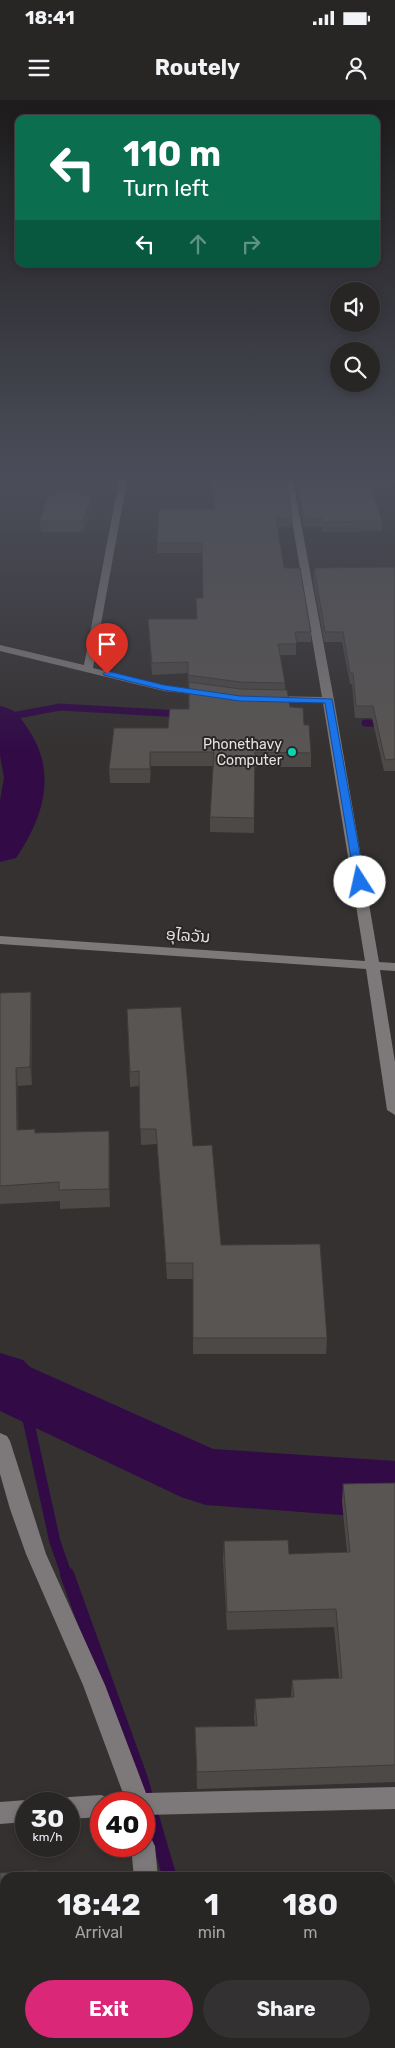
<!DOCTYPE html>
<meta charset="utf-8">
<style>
:root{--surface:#282525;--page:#343132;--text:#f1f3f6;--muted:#a5a5a7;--line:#444242;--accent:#db2777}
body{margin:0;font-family:Rubik,"Noto Sans Lao",sans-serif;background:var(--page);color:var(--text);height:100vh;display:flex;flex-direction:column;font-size:19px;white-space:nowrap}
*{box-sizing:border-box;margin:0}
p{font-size:16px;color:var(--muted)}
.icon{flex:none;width:28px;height:28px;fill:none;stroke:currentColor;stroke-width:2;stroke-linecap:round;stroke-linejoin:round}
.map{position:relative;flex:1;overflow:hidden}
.details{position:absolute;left:0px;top:1772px;width:395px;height:176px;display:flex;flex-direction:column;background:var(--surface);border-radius:15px 15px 0 0;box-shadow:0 2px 8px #0003,0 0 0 1px var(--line)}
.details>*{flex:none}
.banner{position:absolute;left:15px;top:15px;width:365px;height:152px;border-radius:10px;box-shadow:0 2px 8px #0003,0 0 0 1px var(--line);background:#0b6e4f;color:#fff;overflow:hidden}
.fabs{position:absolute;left:330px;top:182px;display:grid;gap:10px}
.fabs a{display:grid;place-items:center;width:50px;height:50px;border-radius:50%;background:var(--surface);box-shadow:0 2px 8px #0003,0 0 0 1px var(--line);font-size:25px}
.speed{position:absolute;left:15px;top:1692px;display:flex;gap:10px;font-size:25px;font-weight:700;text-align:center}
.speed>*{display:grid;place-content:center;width:65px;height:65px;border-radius:50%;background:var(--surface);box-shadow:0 2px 8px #0003,0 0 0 1px var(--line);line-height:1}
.speed small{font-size:12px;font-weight:400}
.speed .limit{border:8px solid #d22;background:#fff;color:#111}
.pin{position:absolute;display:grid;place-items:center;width:42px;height:42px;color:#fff;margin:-51px -21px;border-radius:50% 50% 50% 0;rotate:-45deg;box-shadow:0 0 5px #0007}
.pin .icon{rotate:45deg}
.me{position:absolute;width:55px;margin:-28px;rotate:350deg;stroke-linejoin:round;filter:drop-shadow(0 0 4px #0008)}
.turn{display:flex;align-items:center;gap:18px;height:105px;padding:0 25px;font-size:22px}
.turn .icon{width:65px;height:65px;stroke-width:2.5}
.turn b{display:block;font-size:35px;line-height:42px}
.lanes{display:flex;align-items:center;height:48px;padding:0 25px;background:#0003;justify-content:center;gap:25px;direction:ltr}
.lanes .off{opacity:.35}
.eta{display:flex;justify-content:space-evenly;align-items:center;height:85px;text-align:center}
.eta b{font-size:30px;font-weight:700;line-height:35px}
.action{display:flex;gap:10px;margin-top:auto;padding:10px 25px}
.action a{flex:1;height:58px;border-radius:30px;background:var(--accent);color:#fff;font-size:20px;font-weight:700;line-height:58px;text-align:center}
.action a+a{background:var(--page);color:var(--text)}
.status{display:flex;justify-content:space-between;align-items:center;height:35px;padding:0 25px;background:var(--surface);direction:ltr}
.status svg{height:14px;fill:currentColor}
header{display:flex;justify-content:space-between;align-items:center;height:65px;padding:0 25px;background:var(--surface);font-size:22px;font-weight:700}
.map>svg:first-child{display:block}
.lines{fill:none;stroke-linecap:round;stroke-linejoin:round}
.stream-far2{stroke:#310a46;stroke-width:7}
.stream-far1{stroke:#310a46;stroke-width:11}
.stream{stroke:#310a46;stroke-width:14}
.river{fill:#310a46;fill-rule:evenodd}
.minor{fill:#7d7879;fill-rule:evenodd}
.wall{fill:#4d4947}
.shaded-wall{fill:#3e3c3a}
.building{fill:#595553;stroke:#3e3c3a}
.route{fill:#1a73e8;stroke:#114b97}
.poi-dot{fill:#08d5b5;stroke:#2b2727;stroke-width:2}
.labels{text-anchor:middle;stroke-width:4;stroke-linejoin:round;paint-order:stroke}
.far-poi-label{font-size:14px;fill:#e4e2e2;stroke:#2b2727;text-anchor:end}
.street-label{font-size:16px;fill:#e4e2e2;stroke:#2b2727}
</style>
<div class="status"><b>18:41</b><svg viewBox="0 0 49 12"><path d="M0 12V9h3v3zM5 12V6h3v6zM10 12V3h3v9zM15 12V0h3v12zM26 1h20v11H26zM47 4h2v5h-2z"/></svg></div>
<header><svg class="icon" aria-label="menu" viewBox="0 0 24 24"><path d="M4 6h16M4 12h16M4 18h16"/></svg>Routely<svg class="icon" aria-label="person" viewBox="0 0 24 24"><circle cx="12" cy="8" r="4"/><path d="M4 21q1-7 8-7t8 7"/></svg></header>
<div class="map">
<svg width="395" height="1948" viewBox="0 0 395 1948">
<rect width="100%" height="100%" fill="#353131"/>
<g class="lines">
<path class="stream-far2" d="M1,618L60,607L181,614
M365,623L395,624"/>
<path class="stream-far1" d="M22,1292L55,1442L67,1476"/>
<path class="stream" d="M67,1474L141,1679L170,1778
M173,1948L174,1944"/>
<path class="river" d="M0,606C17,610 19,615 28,629C58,673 43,718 16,758L0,762V701L4,678L0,655Z
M0,1253L23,1260L30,1267L213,1349L395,1361V1419L206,1405L181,1397L0,1311Z"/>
<path class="minor" d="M119,380H127L93,568L164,585L208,591L212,592V596L164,591L0,551V545L84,565Z
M285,380H293L334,600L379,862L395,863V871L380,870L395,962V1015L387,1010L366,869L0,844V836L365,861L323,603L268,602L263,599L268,596L322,597Z
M0,1333L7,1336L10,1341L46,1454L105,1585L146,1693L395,1687V1709L144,1715V1704H127L83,1585L26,1454L10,1409L0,1374Z
M101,1695L109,1698L112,1704H101V1717L69,1719V1704H59L61,1700L69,1697Z
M26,1700L35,1704H26V1722L0,1724V1702Z
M144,1735L151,1738L155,1746L158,1778H134L131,1746H144Z
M126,1944H152L151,1948H125Z"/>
</g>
<path class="wall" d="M210,380H286L292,418L291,427H278L284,468L311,532V542H296V555H280L285,583V590L290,607L304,625L311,653V667H254V733L210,732V717L213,666H151L150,683H110L109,669L168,628L189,609L188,573L152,575L148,519H197L203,498L202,453H157V443L214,409Z
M295,380H395V384L370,385L382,421V431L322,432V427H304Z
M79,392L80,396H91V407L84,432H41L40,421L54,395Z
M395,467V671H384L372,618H355L352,584H350L342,542H324L313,479L314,468Z
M0,893L32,909V985L18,986V1030L110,1049V1107L60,1109V1101L0,1104Z
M127,909L193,1046L221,1145L327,1238L326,1254H193V1179H167L157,1044L141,1045L139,986L130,987Z
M395,1383V1682L197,1689L195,1627L255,1626L254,1617L255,1599L291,1597L292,1580L339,1578L334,1527L227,1530L223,1459L224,1441L289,1454L347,1452L342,1402L343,1384Z
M37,1770L38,1778H5V1903H0V1773Z"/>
<path class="shaded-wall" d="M91,396V407L84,432L83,421Z
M150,652L151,666L150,683Z
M31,892L32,909V985L30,967Z
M16,968L18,986L19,1048L17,1030Z
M109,1031L110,1049V1107L109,1089Z"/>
<path class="building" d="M211,380H286L292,418H276L284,468H300L311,532H295L297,544H278L285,583L240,582L188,575V562L152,563L148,519H197L196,498H203L202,443H157L159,409H215Z
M297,380H369L382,421L323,422L322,418H304Z
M55,392H79V396H91L83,421H40L48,395H54Z
M395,467V659L385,660L373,606H356L353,573H350L343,532H325L314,468Z
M189,582L240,589L287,590L290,607L303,608L304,625H309L311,653L255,652L254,718L210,717L214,652H150V669H109L114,628H168L170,609H189Z
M31,892L30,967L16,968L17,1030L35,1029V1033L109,1031V1089L59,1090V1082L0,1086V893Z
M181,907L193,1046L212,1045L221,1145L320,1144L327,1238H193V1163H166L156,1029H140L139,971L130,972L127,909Z
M395,1383V1665L197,1672L195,1627L257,1626L255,1599L294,1597L292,1580L342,1578L336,1509L227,1512L224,1441L288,1440L289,1454L350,1452L343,1384Z
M37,1770V1778H5V1888H0V1773Z"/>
<linearGradient id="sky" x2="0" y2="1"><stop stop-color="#1d1b1b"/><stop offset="0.58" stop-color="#4b4e5a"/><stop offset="1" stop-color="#4b4e5a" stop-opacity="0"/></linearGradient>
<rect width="395" height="653" fill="url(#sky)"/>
<path class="route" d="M107,571L164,585L240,596L332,599L365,782L364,784L355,782L325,603L240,601L164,590L104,575L103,574Z"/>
<circle class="poi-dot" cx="292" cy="652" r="5"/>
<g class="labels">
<g class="far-poi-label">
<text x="282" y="649">Phonethavy<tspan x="282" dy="16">Computer</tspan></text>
</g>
<g class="street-label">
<text transform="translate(188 835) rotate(4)" y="6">ອຸໄລວັນ</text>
</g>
</g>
</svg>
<div class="fabs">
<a><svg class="icon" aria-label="sound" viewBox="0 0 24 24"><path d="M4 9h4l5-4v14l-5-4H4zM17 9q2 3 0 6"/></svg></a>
<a><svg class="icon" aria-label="search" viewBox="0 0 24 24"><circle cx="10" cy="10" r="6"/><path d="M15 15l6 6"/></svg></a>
</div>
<div class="speed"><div>30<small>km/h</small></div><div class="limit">40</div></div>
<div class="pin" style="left:107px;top:574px;background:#d93025"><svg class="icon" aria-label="arrive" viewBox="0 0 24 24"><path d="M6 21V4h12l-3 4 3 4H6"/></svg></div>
<svg class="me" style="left:360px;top:782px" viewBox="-20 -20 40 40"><circle r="19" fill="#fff"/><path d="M0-13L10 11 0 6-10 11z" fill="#1a73e8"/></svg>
<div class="banner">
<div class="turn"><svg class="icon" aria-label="left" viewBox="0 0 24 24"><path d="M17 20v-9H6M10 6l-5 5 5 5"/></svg><div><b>110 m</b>Turn left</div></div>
<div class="lanes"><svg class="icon" aria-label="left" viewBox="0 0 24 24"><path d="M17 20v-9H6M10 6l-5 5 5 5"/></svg><svg class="icon off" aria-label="ahead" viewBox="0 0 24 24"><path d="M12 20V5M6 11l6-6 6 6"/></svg><svg class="icon off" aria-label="right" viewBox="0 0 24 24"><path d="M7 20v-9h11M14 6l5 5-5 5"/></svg></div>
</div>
<section class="details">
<div class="eta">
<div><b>18:42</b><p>Arrival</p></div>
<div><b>1</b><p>min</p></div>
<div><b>180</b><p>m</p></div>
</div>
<div class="action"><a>Exit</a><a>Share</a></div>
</section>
</div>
